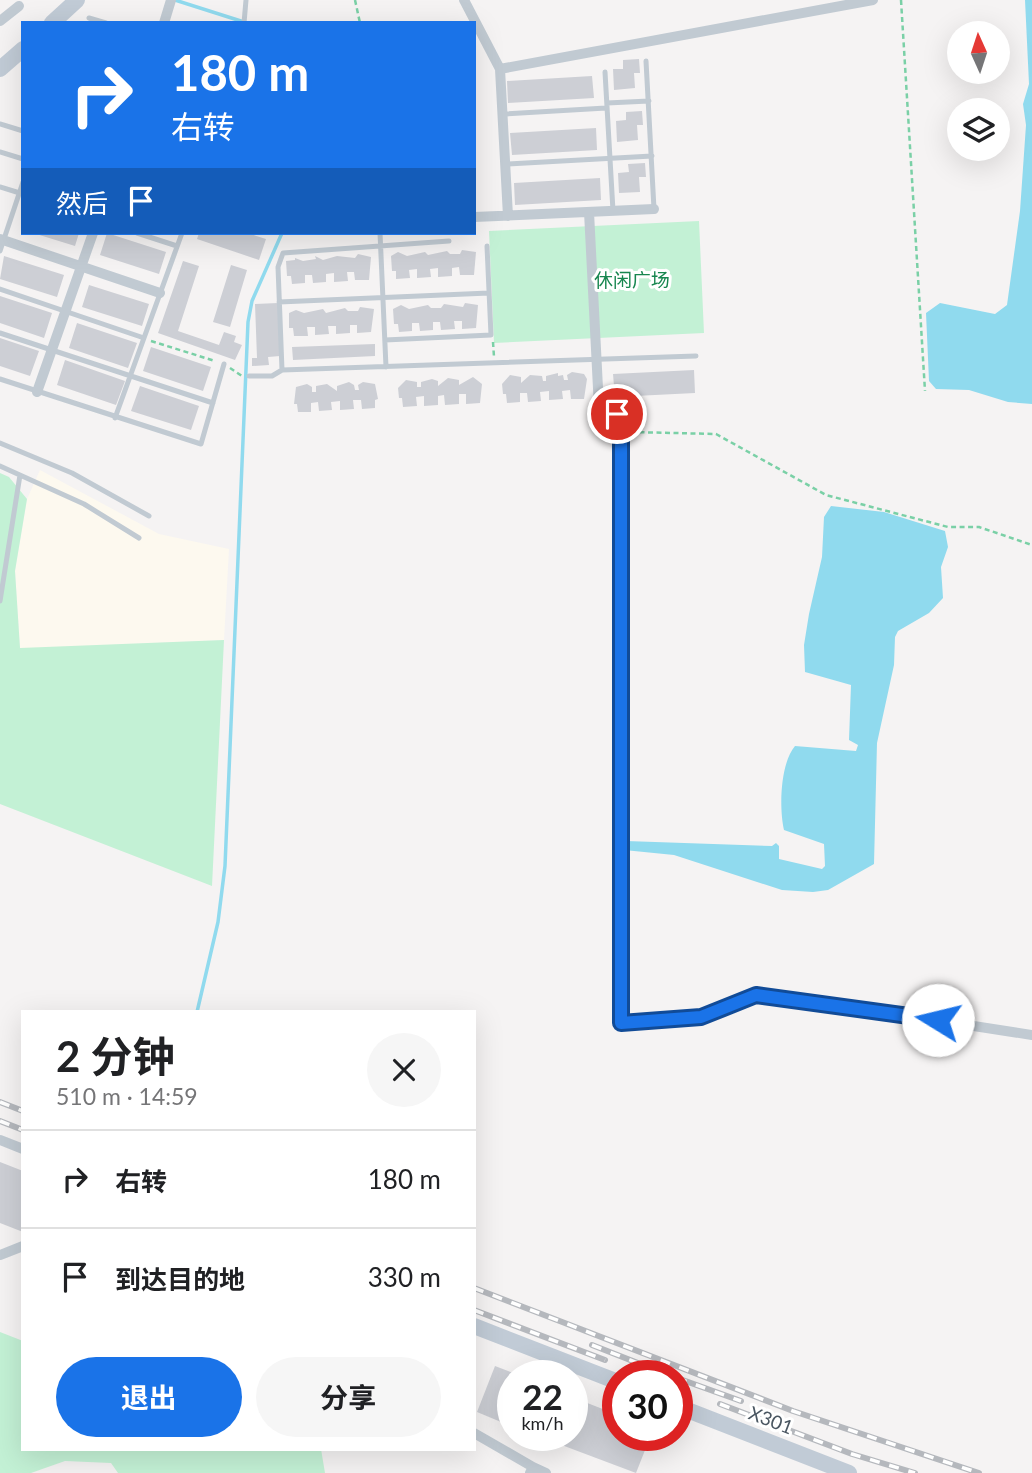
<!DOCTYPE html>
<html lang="zh">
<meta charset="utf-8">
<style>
:root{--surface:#fff;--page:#f6f6f6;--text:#202124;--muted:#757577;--line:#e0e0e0;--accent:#1a73e8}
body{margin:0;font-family:Lato,"Noto Sans SC",sans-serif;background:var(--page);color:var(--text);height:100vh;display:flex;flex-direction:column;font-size:26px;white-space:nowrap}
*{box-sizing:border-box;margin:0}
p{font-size:23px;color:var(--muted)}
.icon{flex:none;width:38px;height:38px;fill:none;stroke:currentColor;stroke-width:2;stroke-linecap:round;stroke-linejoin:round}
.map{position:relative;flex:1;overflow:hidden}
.sheet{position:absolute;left:21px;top:1010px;width:455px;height:441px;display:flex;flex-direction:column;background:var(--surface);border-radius:0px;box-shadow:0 7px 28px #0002}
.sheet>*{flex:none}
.banner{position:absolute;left:21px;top:21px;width:455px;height:214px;border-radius:0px;box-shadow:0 7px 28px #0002;background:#1a73e8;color:#fff;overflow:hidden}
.needle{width:46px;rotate:357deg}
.controls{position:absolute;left:947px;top:21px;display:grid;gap:14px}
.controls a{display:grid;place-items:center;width:63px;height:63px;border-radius:50%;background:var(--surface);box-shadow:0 7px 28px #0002;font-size:35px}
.speed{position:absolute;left:497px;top:1360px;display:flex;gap:14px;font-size:35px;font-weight:700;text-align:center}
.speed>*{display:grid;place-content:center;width:91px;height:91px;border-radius:50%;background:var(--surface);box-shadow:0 7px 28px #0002;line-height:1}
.speed small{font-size:18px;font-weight:400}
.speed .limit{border:10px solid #d22;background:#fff;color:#111}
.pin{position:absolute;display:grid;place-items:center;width:60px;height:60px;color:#fff;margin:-30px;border:4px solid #fff;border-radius:50%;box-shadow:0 2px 7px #0007}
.me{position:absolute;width:77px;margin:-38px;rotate:279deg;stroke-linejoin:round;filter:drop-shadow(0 0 5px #0008)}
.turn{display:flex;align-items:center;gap:24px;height:147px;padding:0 35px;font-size:32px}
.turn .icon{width:91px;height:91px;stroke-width:2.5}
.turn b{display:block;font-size:49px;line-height:60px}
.then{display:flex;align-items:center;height:66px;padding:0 35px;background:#0003;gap:14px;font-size:26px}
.round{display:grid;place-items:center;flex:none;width:74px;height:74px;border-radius:37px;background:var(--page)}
.headline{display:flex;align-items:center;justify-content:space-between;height:119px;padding:0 35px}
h1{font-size:42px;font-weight:700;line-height:52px}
.button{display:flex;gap:14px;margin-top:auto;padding:14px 35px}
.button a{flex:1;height:80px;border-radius:42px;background:var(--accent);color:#fff;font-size:28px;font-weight:700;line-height:80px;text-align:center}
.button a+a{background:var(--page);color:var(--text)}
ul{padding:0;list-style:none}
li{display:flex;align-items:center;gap:21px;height:98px;padding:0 35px;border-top:2px solid var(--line)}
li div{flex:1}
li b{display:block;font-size:26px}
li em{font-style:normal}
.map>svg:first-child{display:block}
.commercial{fill:#fdf9ef}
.green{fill:#c3f1d5}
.water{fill:#90daee}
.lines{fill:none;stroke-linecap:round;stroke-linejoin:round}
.stream{stroke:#90daee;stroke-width:3.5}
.building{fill:#cdcfd5}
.path{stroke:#7ad0a6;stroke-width:2.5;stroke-dasharray:5 3.5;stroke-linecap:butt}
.lane{stroke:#c1cad2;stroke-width:5}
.street{stroke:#c1cad2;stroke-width:10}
.secondary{stroke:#c1cbd6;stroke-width:16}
.rail-casing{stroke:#b5b8bd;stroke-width:6}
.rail{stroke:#fff;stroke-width:3.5;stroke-dasharray:10;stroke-linecap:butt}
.route-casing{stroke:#114b97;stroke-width:18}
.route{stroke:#1a73e8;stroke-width:12}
.labels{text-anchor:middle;stroke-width:6;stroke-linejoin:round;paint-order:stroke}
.park-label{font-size:19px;fill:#17864f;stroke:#fff}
.street-label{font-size:19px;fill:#4a5661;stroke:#fff}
</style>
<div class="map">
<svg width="1032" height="1473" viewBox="0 0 1032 1473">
<rect width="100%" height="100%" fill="#f5f3f3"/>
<path class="commercial" d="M40,470L159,534L229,549L224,640L20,649L15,571L27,499Z"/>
<path class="green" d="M699,221L704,333L494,343L489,231Z
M0,473L9,477L27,499L15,571L20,648L224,640L212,886L0,804Z
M0,1332L23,1341V1449H321L325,1473H118L111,1463L65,1461L31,1473H0Z"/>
<path class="water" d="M1025,0H1032V404L1008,402L969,390L936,389L929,381L926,313L940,303L995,314L1007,305L1020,211L1026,125L1023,104L1029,84Z
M831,506L884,512L945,531L948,547L941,567L943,598L929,613L898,631L895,637L894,665L877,743L874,864L828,890L813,892L782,890L674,855L624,850L626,841L772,846L776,843L779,846V859L822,869L825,866L824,844L784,830C779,808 780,764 795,746L856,751L858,745L849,740L851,685L805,672L804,645L809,614L822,557L824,517Z"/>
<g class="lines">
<path class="stream" d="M175,0L244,22
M197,1012L218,922L225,866L248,322L252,301L282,233"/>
</g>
<path class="building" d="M639,59L640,73H634L635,88L614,90L613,69H623V60Z
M592,76L594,98L508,103L507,81Z
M642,111L643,125H637L638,140L617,142L616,121L626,120V112Z
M596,128L597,150L512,155L510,133Z
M645,163L646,177H639L640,192L619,193L618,173L629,172L628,164Z
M600,178L601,200L515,205L514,183Z
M33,233H79L75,246Z
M107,233L166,252L159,274L100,255Z
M199,233H247L266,239L259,260L197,239Z
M462,250L476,252L474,275H460L459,267L452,268V276L438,277V268L430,269L431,277L417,278V269L409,270L410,278L396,279V271H392L391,256L398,252L407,256L425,252L428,255L447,251L450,254H460Z
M358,254L371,257L369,280H355L354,272H347L348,281L334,282V273L326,274V282L313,283L312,275H305V283L292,284L291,276H287L286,261L295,260V258L303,261L316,259L315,256L323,260L337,256L355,258Z
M4,256L64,275L57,297L0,279Z
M183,261L199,266L178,331L219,345L224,332L236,336L234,342L242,345L235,360L158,333Z
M231,265L247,270L230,327L213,322Z
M89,285L149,304L142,326L82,307Z
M0,296L52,313L44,338L0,323Z
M278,303L280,356L268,357L269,365L252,366V358H257L255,304Z
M465,303L478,305L476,328L462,329V321H454L455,329L441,330L440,322H433V330L420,331L419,323H412V331L399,332L398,324H394L393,309L401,305L409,309L428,305L431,308H441L444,304L463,307Z
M360,307L374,309L371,332L357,333V325H350V333L336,334V326H328L329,334L315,335V327H307L308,336H294L293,328H289V313L296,310L304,313L323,309L326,313L345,308L348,311H358Z
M77,323L137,343L128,368L69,348Z
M0,338L39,351L30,376L0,366Z
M375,344V356L293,360L292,347Z
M151,347L211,367L203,391L143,371Z
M65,360L125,381L116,405L57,385Z
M694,370L695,393L615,397L613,374Z
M572,372L584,374L587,379L584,399H571L570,390L562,391L563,399L549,400V391L540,392L541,401L528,402L527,393H520V402L507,403L506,394H503L502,384L510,375L521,377V383L530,375L542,376L543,381H546V376L558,373V376L563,375L564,380H568L567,375Z
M473,377L482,384L480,403L466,404V394H459V404L445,405L444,395L438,396V405L424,406V396L416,397L417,406L403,407L402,398H399L398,388L406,380L417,382V387H421V382L432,379L438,381V386L448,378L459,380V385Z
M349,382L354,385L355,390H359L358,385L363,382L375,384L378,399L375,400V408L362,409L361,400H353L354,409L340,410V401L331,402L332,410L319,411L318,402L311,403V412H298L297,404H294L296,387L307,384L312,387V392H316V386L327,384L337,391V386Z
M140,386L199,406L191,430L131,411Z
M0,1162L23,1171V1232L0,1223Z
M495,1366L518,1375L513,1376V1427L477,1412Z
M572,1397L618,1415V1435H651L636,1473L535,1435H572Z"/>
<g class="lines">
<path class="path" d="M355,0L360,23
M901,0L925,391
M151,341L215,361
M493,342L494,357
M230,368L242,376
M631,432L716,434L826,495L948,527H979L1032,545"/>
<path class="lane" d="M89,18L106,23
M244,23L246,0
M646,61L654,209
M605,72L613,211
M607,103L649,101
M504,114L606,108
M0,124L23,131
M0,152L23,159
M507,164L652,156
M0,187L23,194
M137,233L177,246
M380,233L386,367
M0,251L23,182
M0,289L144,338
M279,302L489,293
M0,333L213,403
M385,340L491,335L487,246
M282,370L278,267L283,253L449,241
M249,376H272L282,370L696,356
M0,379L201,444L224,364
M115,418L182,233
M0,443L72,473L149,516
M0,466L84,504L139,538
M0,601L20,475"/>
<path class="street" d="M464,0L500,69L508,216
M0,21L19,6
M164,23L171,0
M500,69L873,0
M589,212L599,408L617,414L621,431V1023L701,1017L749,997L774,995L1032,1035
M474,217L654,209
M0,239L160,293
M37,392L93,233
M0,1140L23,1149
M0,1255L23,1246
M474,1433L533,1467
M530,1473L533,1467L546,1473"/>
<path class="secondary" d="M52,23L77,0
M0,69L23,49
M474,1326L618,1382
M677,1406L849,1473"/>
<defs>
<path id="rail" d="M0,1102L23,1111
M0,1121L23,1130
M474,1288L793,1411L979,1473
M474,1310L605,1360
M592,1345L671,1376
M677,1378L741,1401
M720,1404L852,1454L915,1473"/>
</defs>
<use href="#rail" class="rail-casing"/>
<use href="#rail" class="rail"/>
</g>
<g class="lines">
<defs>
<path id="route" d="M617,414L621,431V1023L701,1017L756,995L938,1020"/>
</defs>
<use href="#route" class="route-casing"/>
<use href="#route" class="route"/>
</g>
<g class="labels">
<g class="park-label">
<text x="632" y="287">休闲广场</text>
</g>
<g class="street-label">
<text transform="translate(771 1420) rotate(21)" y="7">X301</text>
</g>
</g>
</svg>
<div class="controls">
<a><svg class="needle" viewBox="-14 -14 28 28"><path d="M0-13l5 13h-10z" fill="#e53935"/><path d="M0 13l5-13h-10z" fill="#757577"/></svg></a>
<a><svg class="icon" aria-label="layers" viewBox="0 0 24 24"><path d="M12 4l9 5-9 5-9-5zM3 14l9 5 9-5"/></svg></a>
</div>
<div class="speed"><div>22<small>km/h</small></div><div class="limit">30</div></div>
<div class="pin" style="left:617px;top:414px;background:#d93025"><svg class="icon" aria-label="arrive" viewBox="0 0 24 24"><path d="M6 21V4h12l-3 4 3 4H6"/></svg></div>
<svg class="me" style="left:938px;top:1020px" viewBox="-20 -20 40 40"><circle r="19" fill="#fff"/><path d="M0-13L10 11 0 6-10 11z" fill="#1a73e8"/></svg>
<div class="banner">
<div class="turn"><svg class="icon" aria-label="right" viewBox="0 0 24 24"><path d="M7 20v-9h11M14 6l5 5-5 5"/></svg><div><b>180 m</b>右转</div></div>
<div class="then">然后<svg class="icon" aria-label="arrive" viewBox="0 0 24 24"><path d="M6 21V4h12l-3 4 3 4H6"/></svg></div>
</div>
<section class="sheet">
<div class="headline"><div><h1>2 分钟</h1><p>510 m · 14:59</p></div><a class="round"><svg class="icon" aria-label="close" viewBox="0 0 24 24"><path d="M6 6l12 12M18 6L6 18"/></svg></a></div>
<ul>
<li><svg class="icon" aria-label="right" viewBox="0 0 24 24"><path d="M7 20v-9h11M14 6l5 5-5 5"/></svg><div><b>右转</b></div><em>180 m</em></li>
<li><svg class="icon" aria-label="arrive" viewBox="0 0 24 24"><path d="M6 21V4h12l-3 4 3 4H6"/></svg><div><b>到达目的地</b></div><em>330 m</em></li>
</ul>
<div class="button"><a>退出</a><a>分享</a></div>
</section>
</div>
